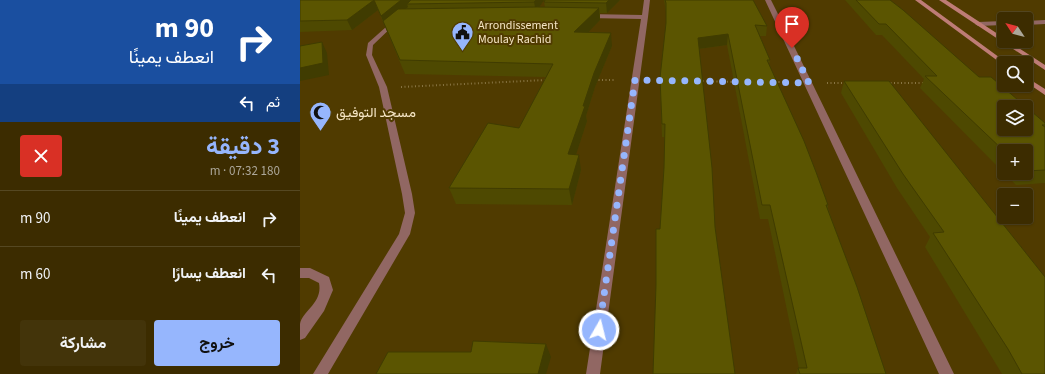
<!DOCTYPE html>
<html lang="ar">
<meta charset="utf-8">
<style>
:root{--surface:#3c2c00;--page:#43340a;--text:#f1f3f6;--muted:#aca799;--line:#554822;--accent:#96b6fd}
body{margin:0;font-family:"Source Sans 3",Vazirmatn,sans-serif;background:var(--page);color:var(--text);direction:rtl;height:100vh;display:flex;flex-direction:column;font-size:15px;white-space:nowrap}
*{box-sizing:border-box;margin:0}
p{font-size:13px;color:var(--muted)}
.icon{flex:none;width:22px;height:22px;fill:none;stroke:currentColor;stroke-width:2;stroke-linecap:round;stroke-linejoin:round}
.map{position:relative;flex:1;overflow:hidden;direction:ltr}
.side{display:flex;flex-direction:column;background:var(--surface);width:300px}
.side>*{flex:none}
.banner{background:#1a4fa0;color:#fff;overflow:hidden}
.needle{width:26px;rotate:306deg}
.controls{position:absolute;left:697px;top:12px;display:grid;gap:8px}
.controls a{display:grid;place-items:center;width:36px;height:36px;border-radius:4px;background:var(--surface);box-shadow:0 1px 3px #0004,0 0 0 1px var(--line);font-size:20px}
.pin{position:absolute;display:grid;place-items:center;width:34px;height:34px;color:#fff;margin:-41px -17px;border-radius:50% 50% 50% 0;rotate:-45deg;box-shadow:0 0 4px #0007}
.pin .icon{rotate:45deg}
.me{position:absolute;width:44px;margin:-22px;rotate:8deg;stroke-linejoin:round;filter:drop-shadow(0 0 3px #0008)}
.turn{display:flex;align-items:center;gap:14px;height:84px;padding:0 20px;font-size:18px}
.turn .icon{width:52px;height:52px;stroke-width:2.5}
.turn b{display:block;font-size:28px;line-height:34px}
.then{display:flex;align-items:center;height:38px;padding:0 20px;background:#0003;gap:8px;font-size:15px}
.round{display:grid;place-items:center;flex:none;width:42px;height:42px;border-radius:4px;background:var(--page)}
.headline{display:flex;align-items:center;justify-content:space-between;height:68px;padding:0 20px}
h1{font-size:24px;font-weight:700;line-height:30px;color:var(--accent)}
.cta{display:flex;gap:8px;margin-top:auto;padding:8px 20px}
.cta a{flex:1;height:46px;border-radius:4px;background:var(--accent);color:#111;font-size:16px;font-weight:700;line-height:46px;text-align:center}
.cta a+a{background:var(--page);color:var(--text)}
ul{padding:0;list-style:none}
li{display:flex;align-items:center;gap:12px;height:56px;padding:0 20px;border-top:1px solid var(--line)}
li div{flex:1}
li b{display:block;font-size:15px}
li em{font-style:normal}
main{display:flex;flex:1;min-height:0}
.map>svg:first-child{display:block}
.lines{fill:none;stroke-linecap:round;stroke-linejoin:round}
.path{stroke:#877442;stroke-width:2;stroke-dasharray:1 2.5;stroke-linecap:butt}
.street{fill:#916763;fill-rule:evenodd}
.secondary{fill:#be7c76;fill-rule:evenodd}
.wall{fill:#4e4901}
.shaded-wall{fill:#403c01}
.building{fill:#5b5501;stroke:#403c01;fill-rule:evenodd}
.route{stroke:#96b6fd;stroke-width:7;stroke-dasharray:0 12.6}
.labels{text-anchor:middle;stroke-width:4;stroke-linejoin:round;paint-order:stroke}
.far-poi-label{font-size:12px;fill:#f5e5c4;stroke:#503b00;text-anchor:start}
.poi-label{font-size:14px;fill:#f5e5c4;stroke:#503b00;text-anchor:start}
</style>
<main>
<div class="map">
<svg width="745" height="374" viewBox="0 0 745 374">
<rect width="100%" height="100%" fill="#503b00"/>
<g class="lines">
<path class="path" d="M295,80H316
M399,81L436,82
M475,82H486
M527,83H546
M587,83H624
M695,83H704
M101,87L246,80"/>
<path class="street" d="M344,0H350L348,17L300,374H286L341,19L287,18L284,16L287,14L342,15Z
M465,0H471L495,48L654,374H639Z
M95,19L97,20V22L73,45L72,55L87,87L112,194L115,213L110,234L28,374H13L99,234L105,213L102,194L79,87L66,55L68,43Z
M745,20V24L726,25V21Z
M704,21V25L678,26L675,24L678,22Z
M0,268H10L29,277L33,290L24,311L5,338L0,340C0,335 0,329 0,324C2,311 23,303 19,283L9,278H0Z"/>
<path class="secondary" d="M615,0H621L707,63L702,64Z
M639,0H646L704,38V41H708L745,65V70Z
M726,77L745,89V95L726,82Z"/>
</g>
<path class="wall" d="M0,0H244L239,7H245L244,2L245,0H320L307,13H300V20L288,32L312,46L295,87L286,116L287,121L276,154L281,170L272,205L156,204L149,188L219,128L246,77L105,74L78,10L52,30L0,32Z
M364,0H453L467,26L466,36H460L470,60L469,65L528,205V208L586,374H496L498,368H499L468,219H460L427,45L399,49L360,229L364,168L365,137H362L360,78L366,23V12Z
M545,0H590L679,77L745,123V183L716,185L704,173H726V151H704V173L620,88L624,79L582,35H576Z
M544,81L745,374H702L625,247L630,237L597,188L541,93Z"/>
<path class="shaded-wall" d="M74,0L78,10L52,30L47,20Z
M101,0H116L107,4L108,7L85,26L81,16Z
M236,0H244L236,12L234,2Z
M309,0H320L307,13L306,3Z
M299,8L300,20L276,45L274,32Z
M311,33L312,46L295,87L286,116L287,121L271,170L268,154L283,106L294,73Z
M428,34L427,45L398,49V38Z
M22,42L27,53L29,75L0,81V68Z
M279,155L281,170L272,205L269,189Z
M246,344L251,357L246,374H238Z"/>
<path class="building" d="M0,0H101L81,16L74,0L47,20L0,21Z
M111,0H236L234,2L107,4Z
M245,0H309L306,3L244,2Z
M365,0H453L467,26L455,25L470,60H467L504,141L516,172L528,205H526L557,287L586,374H500L498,368H507L470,205H462L428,34L398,38L412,168L415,227L435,374H353L356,285V229H360L364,168L365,124H362L360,78L366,23V3Z
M556,0H590L603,10L679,77H691L745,123V125H742L745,127V170L726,171V151H704L625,76H637L586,24H579ZM704,107H726V129H704Z
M237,7L299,8L274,32L311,33L294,73L283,106H285L268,154L279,155L269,189L149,188L188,123L219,128L253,64L100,60L83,21L98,9Z
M22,42L23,63L0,68V46Z
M544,81H589L745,277V374H722L708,349L633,233L644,232L603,174Z
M173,341L246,344L238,374H76L88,352H171Z"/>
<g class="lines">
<path class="route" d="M299,330L335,80L509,83L492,48"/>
</g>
<defs>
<symbol id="civic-pin" viewBox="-11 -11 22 30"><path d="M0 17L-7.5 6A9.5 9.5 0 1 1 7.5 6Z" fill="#96b6fd" stroke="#503b00"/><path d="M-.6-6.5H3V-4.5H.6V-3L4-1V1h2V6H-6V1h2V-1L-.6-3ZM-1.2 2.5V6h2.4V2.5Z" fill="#111"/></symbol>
<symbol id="mosque-pin" viewBox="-11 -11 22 30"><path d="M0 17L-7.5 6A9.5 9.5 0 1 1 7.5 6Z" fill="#96b6fd" stroke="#503b00"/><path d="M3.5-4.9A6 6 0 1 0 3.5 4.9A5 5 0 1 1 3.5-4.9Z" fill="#111"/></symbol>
</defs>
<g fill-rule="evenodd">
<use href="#civic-pin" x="150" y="20" width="25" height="34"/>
<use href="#mosque-pin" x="8" y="100" width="25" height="34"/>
</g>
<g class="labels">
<g class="far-poi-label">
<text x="178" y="29">Arrondissement<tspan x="178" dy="14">Moulay Rachid</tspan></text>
</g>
<g class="poi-label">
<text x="36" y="117">مسجد التوفيق</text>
</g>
</g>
</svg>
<div class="controls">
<a><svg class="needle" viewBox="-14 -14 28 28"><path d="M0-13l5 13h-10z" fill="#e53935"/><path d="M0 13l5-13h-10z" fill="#aca799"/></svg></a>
<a><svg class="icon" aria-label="search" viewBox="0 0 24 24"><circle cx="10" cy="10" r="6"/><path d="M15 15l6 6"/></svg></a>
<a><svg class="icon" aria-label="layers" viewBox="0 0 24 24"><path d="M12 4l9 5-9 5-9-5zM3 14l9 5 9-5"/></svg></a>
<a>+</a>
<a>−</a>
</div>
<div class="pin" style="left:492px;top:48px;background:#d93025"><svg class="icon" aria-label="arrive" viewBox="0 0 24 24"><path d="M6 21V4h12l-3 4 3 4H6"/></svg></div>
<svg class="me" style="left:299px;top:330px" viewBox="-20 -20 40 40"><circle r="17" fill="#96b6fd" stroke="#fff" stroke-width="3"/><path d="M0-11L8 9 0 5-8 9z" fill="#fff"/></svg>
</div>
<section class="side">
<div class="banner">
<div class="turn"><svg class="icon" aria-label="right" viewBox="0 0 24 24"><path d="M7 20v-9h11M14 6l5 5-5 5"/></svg><div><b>90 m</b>انعطف يمينًا</div></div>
<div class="then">ثم<svg class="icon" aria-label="left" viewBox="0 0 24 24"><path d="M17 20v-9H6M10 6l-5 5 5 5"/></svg></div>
</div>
<div class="headline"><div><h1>3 دقيقة</h1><p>180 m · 07:32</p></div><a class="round" style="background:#d93025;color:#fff"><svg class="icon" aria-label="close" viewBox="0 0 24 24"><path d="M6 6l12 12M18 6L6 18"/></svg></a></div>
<ul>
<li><svg class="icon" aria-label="right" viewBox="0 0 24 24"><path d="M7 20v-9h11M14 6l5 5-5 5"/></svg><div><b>انعطف يمينًا</b></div><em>90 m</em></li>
<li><svg class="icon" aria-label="left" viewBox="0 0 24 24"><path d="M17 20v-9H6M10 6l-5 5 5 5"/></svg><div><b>انعطف يسارًا</b></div><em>60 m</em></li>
</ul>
<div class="cta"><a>خروج</a><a>مشاركة</a></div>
</section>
</main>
